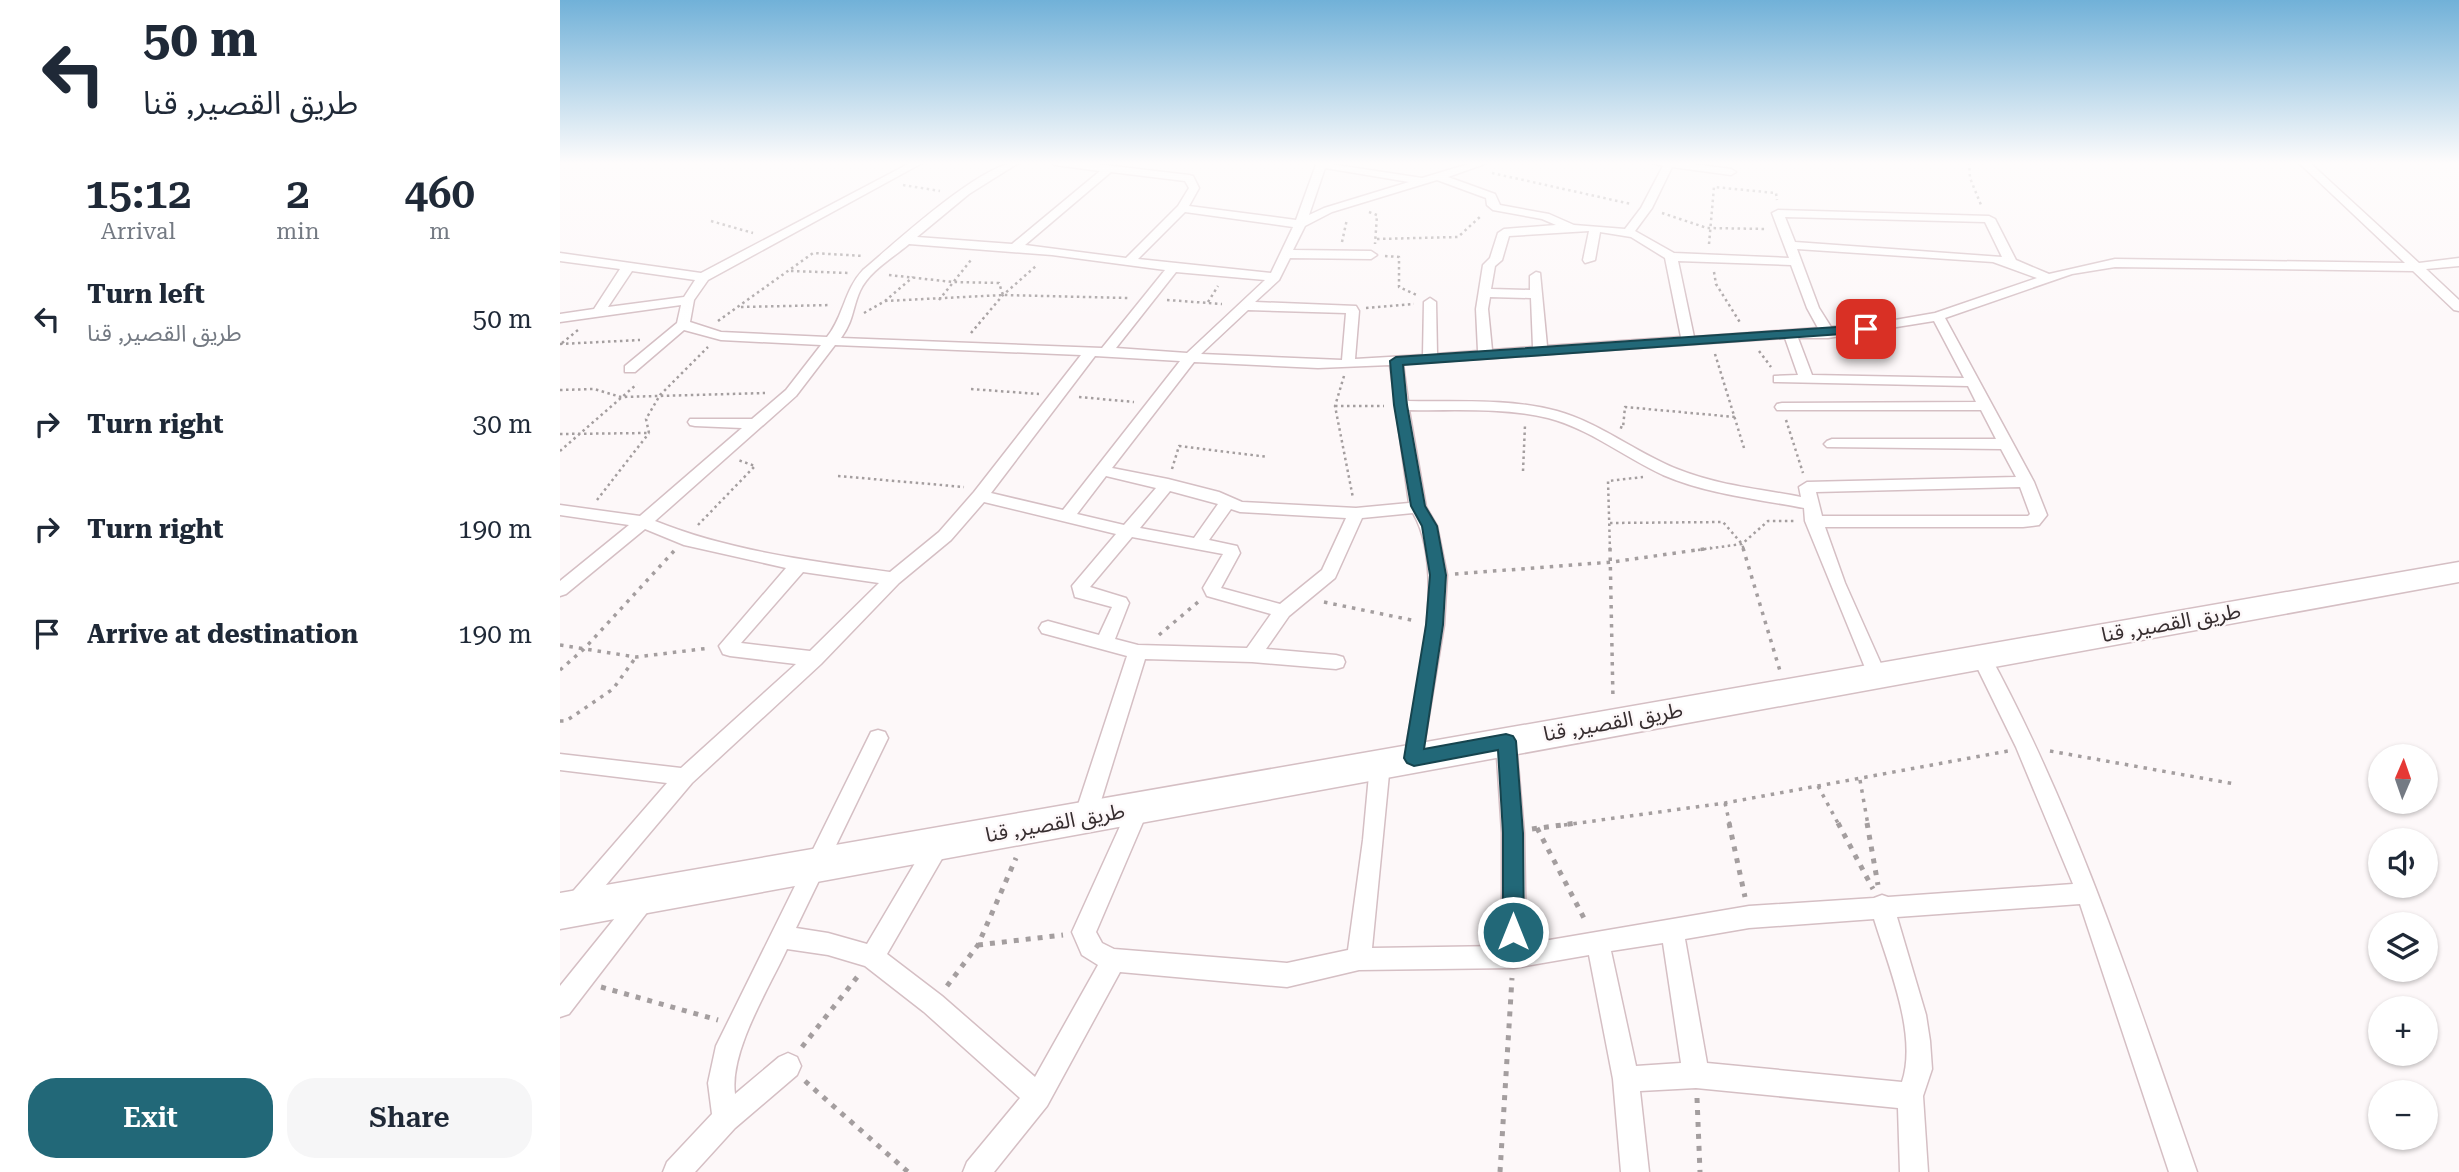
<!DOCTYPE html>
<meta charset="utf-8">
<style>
:root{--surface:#fff;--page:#f6f6f7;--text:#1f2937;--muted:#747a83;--accent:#226878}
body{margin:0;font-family:"Roboto Serif","Noto Sans Arabic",serif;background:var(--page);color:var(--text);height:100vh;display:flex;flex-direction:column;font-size:26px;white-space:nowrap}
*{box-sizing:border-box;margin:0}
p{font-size:23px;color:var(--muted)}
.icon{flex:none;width:38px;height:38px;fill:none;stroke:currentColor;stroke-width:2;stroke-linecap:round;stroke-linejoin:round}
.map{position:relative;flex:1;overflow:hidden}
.side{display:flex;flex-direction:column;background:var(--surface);width:560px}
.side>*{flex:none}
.top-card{background:#fff;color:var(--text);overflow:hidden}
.needle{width:46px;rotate:2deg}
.tools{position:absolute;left:1808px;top:744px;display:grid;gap:14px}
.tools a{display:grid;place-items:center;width:70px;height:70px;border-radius:50%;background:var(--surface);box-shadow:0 2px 5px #0004;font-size:35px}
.pin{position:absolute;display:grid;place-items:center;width:60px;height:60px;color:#fff;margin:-30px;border-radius:14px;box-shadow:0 4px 10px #0006}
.me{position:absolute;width:77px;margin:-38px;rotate:0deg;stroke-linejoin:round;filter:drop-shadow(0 0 5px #0008)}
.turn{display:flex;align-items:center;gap:24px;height:147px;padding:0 28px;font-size:32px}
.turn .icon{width:91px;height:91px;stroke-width:2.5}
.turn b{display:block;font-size:49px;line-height:60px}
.eta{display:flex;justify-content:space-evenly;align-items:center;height:119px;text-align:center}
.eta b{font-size:42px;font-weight:600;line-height:49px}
.button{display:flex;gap:14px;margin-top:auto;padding:14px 28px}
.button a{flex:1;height:80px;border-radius:28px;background:var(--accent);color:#fff;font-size:28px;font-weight:600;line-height:80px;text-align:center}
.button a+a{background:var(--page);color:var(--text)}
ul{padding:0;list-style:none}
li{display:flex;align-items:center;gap:21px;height:105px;padding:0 28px}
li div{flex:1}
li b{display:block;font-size:26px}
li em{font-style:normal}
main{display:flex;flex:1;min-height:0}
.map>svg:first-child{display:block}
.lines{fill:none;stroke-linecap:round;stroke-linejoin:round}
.minor-casing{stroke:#d5bfc4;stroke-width:3}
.trunk-casing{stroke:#d5bfc4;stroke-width:3}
.path-far2{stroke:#a49e9f;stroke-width:2.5;stroke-dasharray:2.5 3.5;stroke-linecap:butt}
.path-far1{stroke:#a49e9f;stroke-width:3.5;stroke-dasharray:3.5 6;stroke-linecap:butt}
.path{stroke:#a49e9f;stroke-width:5;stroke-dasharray:5 7;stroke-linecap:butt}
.minor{fill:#fff;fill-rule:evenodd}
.trunk{fill:#fff;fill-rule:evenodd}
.route{fill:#226878;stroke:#16444e;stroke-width:2}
.labels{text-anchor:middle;stroke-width:5;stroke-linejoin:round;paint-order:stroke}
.street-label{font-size:21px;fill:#362d2f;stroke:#fdf8f9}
</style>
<main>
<section class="side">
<div class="top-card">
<div class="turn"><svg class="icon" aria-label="left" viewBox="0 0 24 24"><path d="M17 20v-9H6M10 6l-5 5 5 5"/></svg><div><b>50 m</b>طريق القصير, قنا</div></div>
</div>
<div class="eta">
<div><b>15:12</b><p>Arrival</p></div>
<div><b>2</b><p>min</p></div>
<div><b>460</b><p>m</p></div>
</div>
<ul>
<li><svg class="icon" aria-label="left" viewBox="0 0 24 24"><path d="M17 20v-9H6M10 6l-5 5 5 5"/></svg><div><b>Turn left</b><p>طريق القصير, قنا</p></div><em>50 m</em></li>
<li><svg class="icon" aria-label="right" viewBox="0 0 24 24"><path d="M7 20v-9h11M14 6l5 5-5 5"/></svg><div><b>Turn right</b></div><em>30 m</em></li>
<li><svg class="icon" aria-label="right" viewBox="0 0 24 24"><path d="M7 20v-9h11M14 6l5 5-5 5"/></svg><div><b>Turn right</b></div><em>190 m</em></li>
<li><svg class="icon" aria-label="arrive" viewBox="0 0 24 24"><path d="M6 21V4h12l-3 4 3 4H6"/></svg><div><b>Arrive at destination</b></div><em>190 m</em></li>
</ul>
<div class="button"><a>Exit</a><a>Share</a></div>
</section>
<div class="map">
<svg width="1899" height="1172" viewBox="0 0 1899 1172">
<rect width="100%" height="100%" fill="#fdf8f9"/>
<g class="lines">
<defs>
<path id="minor" d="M352,162H364L148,280L134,300L130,322L161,332L267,337C284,316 284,290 303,270C333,245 424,160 460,162L409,194L357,237L452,244L540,171L495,165L490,162H519L629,175L633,176L639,188L629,206L736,220L757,162L862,178L915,162H930L888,177L935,194L940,205L989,214L1014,225L1065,229L1081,208L1103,166L1090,162H1117L1171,169L1176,172L1171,175L1112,167L1092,208L1075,231L1114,253L1229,258L1212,213L1218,210L1429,216L1435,219L1456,260L1489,274L1555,259L1845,263L1738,162H1749L1859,263L1899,258V266L1866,269L1899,300V311L1894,310L1853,271L1555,267L1512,274L1385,318L1474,482L1487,515L1479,525L1463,527H1265L1285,583L1326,675L1324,680L1317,682L1310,680L1308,675L1245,521L1244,508C1197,499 1147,494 1103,475C1064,457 1030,429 988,418C943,407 895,411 849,410L866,507L877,526L887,575L884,625L861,764L854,766L847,764L844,758C855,691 888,573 853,513L802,518L775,578L729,616L706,649L776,655L783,657L785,662L783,667L776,669L692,662L585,659L536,817L533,823L525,826L517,823L514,817L567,656L482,633L479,628L482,623L488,621L539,635L552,607L515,597L512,586L556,534L424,502L391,540L339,583L261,664L132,783L24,911L16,914L8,911L5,904L8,897L107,783L0,770V754L121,768L236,664L170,656L163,654L159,646L226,568L124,545L85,529L6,594L0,596V581L69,525L0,515V505L80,516L182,428L135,426L130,425L128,422L130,419H192L226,390L261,345L161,340L124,330L75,372H65V366L117,323L121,305L0,322V314L34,309L60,269L0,261V253L141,273ZM765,168L849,182L764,208L749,215ZM551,172L625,181L629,188L618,206L566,258L465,245ZM877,180L926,198L927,205L933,210L982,219L996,225L944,229L938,233L930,258L923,265L916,309L918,351L877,354L876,302L870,298L864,302L863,355L795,359L799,311L796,306L695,302L719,280L730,258L811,259L817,255L811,251L733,250L745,226L772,212ZM625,212L733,227L711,273L578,259ZM1225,217L1425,222L1442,257L1235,242ZM1029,231L1023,260L1025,263L1035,260L1040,232L1071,237L1105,258L1121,337L987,346L980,273L976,272L970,276V290L931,289L935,266L942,260L949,236ZM349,244L492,255L605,270L542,348L281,338C294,320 292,309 300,291C308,272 334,257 349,244ZM1237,249L1433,262L1477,278L1375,313L1306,325L1271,327L1259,308ZM1118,261L1231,265L1247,308L1258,328L1134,337ZM72,271L135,280L124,297L48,307ZM616,272L705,280L627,353L556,348ZM930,297L971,298L973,347L932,350L928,309ZM688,310L786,313L782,360L641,354ZM1374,321L1404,378L1252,375L1238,338H1268ZM1225,338L1238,375L1214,376V382L1408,386L1416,402L1222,403L1217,404L1215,407L1217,410H1421L1436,439H1272L1267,441L1264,444L1267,447L1441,449L1456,477L1247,482L1239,487L1241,497C1200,489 1156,485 1117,469C1075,452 1040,423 997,411C948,398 897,402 848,401L843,364ZM275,345L521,355L414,492L379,532L330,572C251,561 169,551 95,521L236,396ZM535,356L620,361L503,510L431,493ZM634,362L758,368L830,365L849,503L796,508L682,502L659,492L608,479L552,468ZM546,476L596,488L564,525L517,514ZM1460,487L1470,514L1468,516H1262L1256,492ZM610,491L658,504L634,538L580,528ZM671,509L680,512L786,518L762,570L720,604L661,588L680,553L677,546L649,540ZM572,537L663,554L643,588L647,596L711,614L687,648L578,645L555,639L569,603L566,598L530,587ZM243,572L319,583L250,651L181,643Z
M1421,650L1428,652C1518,817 1575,995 1637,1172H1609L1520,904L1337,917L1366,1015L1370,1041L1372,1069L1363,1096L1368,1172H1340L1338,1108L1136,1088L1080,1091L1089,1172H1061L1053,1079L1029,955L954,968L799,970L727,987L560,972L487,1106L434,1172H403L407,1162L460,1098L364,1012L305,966L268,955L227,949C209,988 169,1052 175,1094L219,1057L228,1053L237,1057L241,1066L237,1075L175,1128L135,1172H103L107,1162L152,1114L148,1083L156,1046L311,732L318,730L325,732L328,738L236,928L268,933L307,944L371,836L379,833L387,836L390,843L387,850L327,954L382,996L475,1077L538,965L522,955L512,932L571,802L578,799L585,802L589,808L536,932L542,943L554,949L727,963L788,950L803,840L810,764L813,758L820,756L827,758L830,764L812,948L942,946V833L936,742L939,736L946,734L953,736L956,742L964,833L966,944L1189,906L1314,898L1322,895L1328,897L1513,884L1456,747L1412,657L1414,652ZM1314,919C1328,965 1358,1035 1342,1082L1147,1063L1125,939L1189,928ZM1103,943L1121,1063L1076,1066L1051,951Z
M84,889L92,892L95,899L92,906L9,1014L0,1017V986L76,892Z"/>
<path id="trunk" d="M1899,562V582L0,929V893Z"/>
</defs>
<use href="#minor" class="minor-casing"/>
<use href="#trunk" class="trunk-casing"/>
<path class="path-far2" d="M1409,162L1410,178L1421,205
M932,173L1071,204
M343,185L380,191
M809,212L817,215L815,244
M1102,213L1147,228L1207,229
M151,221L193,233
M817,239L898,237L922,215
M782,242L787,219
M1149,244L1154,187L1216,193L1217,200
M825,256L839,257V287L859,296
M231,271L289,273
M1154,272L1156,284L1181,324
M329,275L393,282L439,283L443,295
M379,300L411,260
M607,300L662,304
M325,301L443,295L568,298
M648,302L658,286
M181,307L271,305
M806,308L854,304
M304,313L325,301L353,277
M158,321L253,253L304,256
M411,333L443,295L476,266
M2,343L18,330
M0,344L80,340
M1199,351L1211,367
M1155,354L1184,448
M784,376L775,406L793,498
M411,389L479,394
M0,390L34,389L61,397L205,393
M519,397L574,402
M775,406H824
M1226,420L1243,473
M1060,427L1063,428L1065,407L1175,417
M89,433L86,419L100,395L148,347
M0,434L89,433
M0,451L77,384
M612,469L619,446L708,457
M963,471L965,425
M278,476L404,487
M37,500L89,433
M1050,523L1163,522L1182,544L1184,550
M138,525L195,466L178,460
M1050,550L1048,481L1083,477
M1138,550L1182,544L1208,521H1234"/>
<path class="path-far1" d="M1050,548L1053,700
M1183,548L1220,671
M895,574L1052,562L1151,548
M764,602L856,621
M599,635L638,602
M0,645L76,657L150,648
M0,670L24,649L114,551
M0,721H6L53,689L76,657
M1490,751L1675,784
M1300,780L1308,825
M1258,786L1279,825
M1165,803L1170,825
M1004,825L1165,803L1448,751"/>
<path class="path" d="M1169,823L1185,897
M1278,823L1313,889
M1307,823L1318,885
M977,828L1026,922
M972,829L1017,823
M418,945L503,935
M387,986L418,945L456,858
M41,987L158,1020
M242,1047L298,976
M245,1081L348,1172
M1137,1098L1140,1172
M940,1172L952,978"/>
<use href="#minor" class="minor"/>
<use href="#trunk" class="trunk"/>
</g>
<linearGradient id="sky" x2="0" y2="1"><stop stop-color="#71b1d8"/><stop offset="0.5" stop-color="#fefcfc"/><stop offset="1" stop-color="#fefcfc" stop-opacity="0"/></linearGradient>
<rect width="1899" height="326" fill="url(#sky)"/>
<path class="route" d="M1306,325L1312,329L1310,332L843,365L847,405L865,506L877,526L886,575L883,625L864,749L946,734L953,736L956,741L963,833L964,932L961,939L953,942L946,939L943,932V833L938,750L854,766L847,763L844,758L866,625L870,575L862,526L851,506L834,405L830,361L836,357Z"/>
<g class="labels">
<g class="street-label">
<text transform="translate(1611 623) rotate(-10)" y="7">طريق القصير, قنا</text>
<text transform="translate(1053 722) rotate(-10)" y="7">طريق القصير, قنا</text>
<text transform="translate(495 823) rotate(-10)" y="7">طريق القصير, قنا</text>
</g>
</g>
</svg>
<div class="tools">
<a><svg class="needle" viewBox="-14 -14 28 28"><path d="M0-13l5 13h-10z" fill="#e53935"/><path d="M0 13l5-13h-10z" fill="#747a83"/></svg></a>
<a><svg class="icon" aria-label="sound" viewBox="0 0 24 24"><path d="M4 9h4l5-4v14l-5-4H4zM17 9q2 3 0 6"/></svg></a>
<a><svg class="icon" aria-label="layers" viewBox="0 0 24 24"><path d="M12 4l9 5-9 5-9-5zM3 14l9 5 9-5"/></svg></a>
<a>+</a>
<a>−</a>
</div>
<div class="pin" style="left:1306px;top:329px;background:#d93025"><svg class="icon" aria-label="arrive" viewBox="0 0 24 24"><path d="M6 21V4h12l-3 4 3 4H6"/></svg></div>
<svg class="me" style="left:953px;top:932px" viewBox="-20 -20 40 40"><circle r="17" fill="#226878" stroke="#fff" stroke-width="3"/><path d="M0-11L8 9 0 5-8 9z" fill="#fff"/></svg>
</div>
</main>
